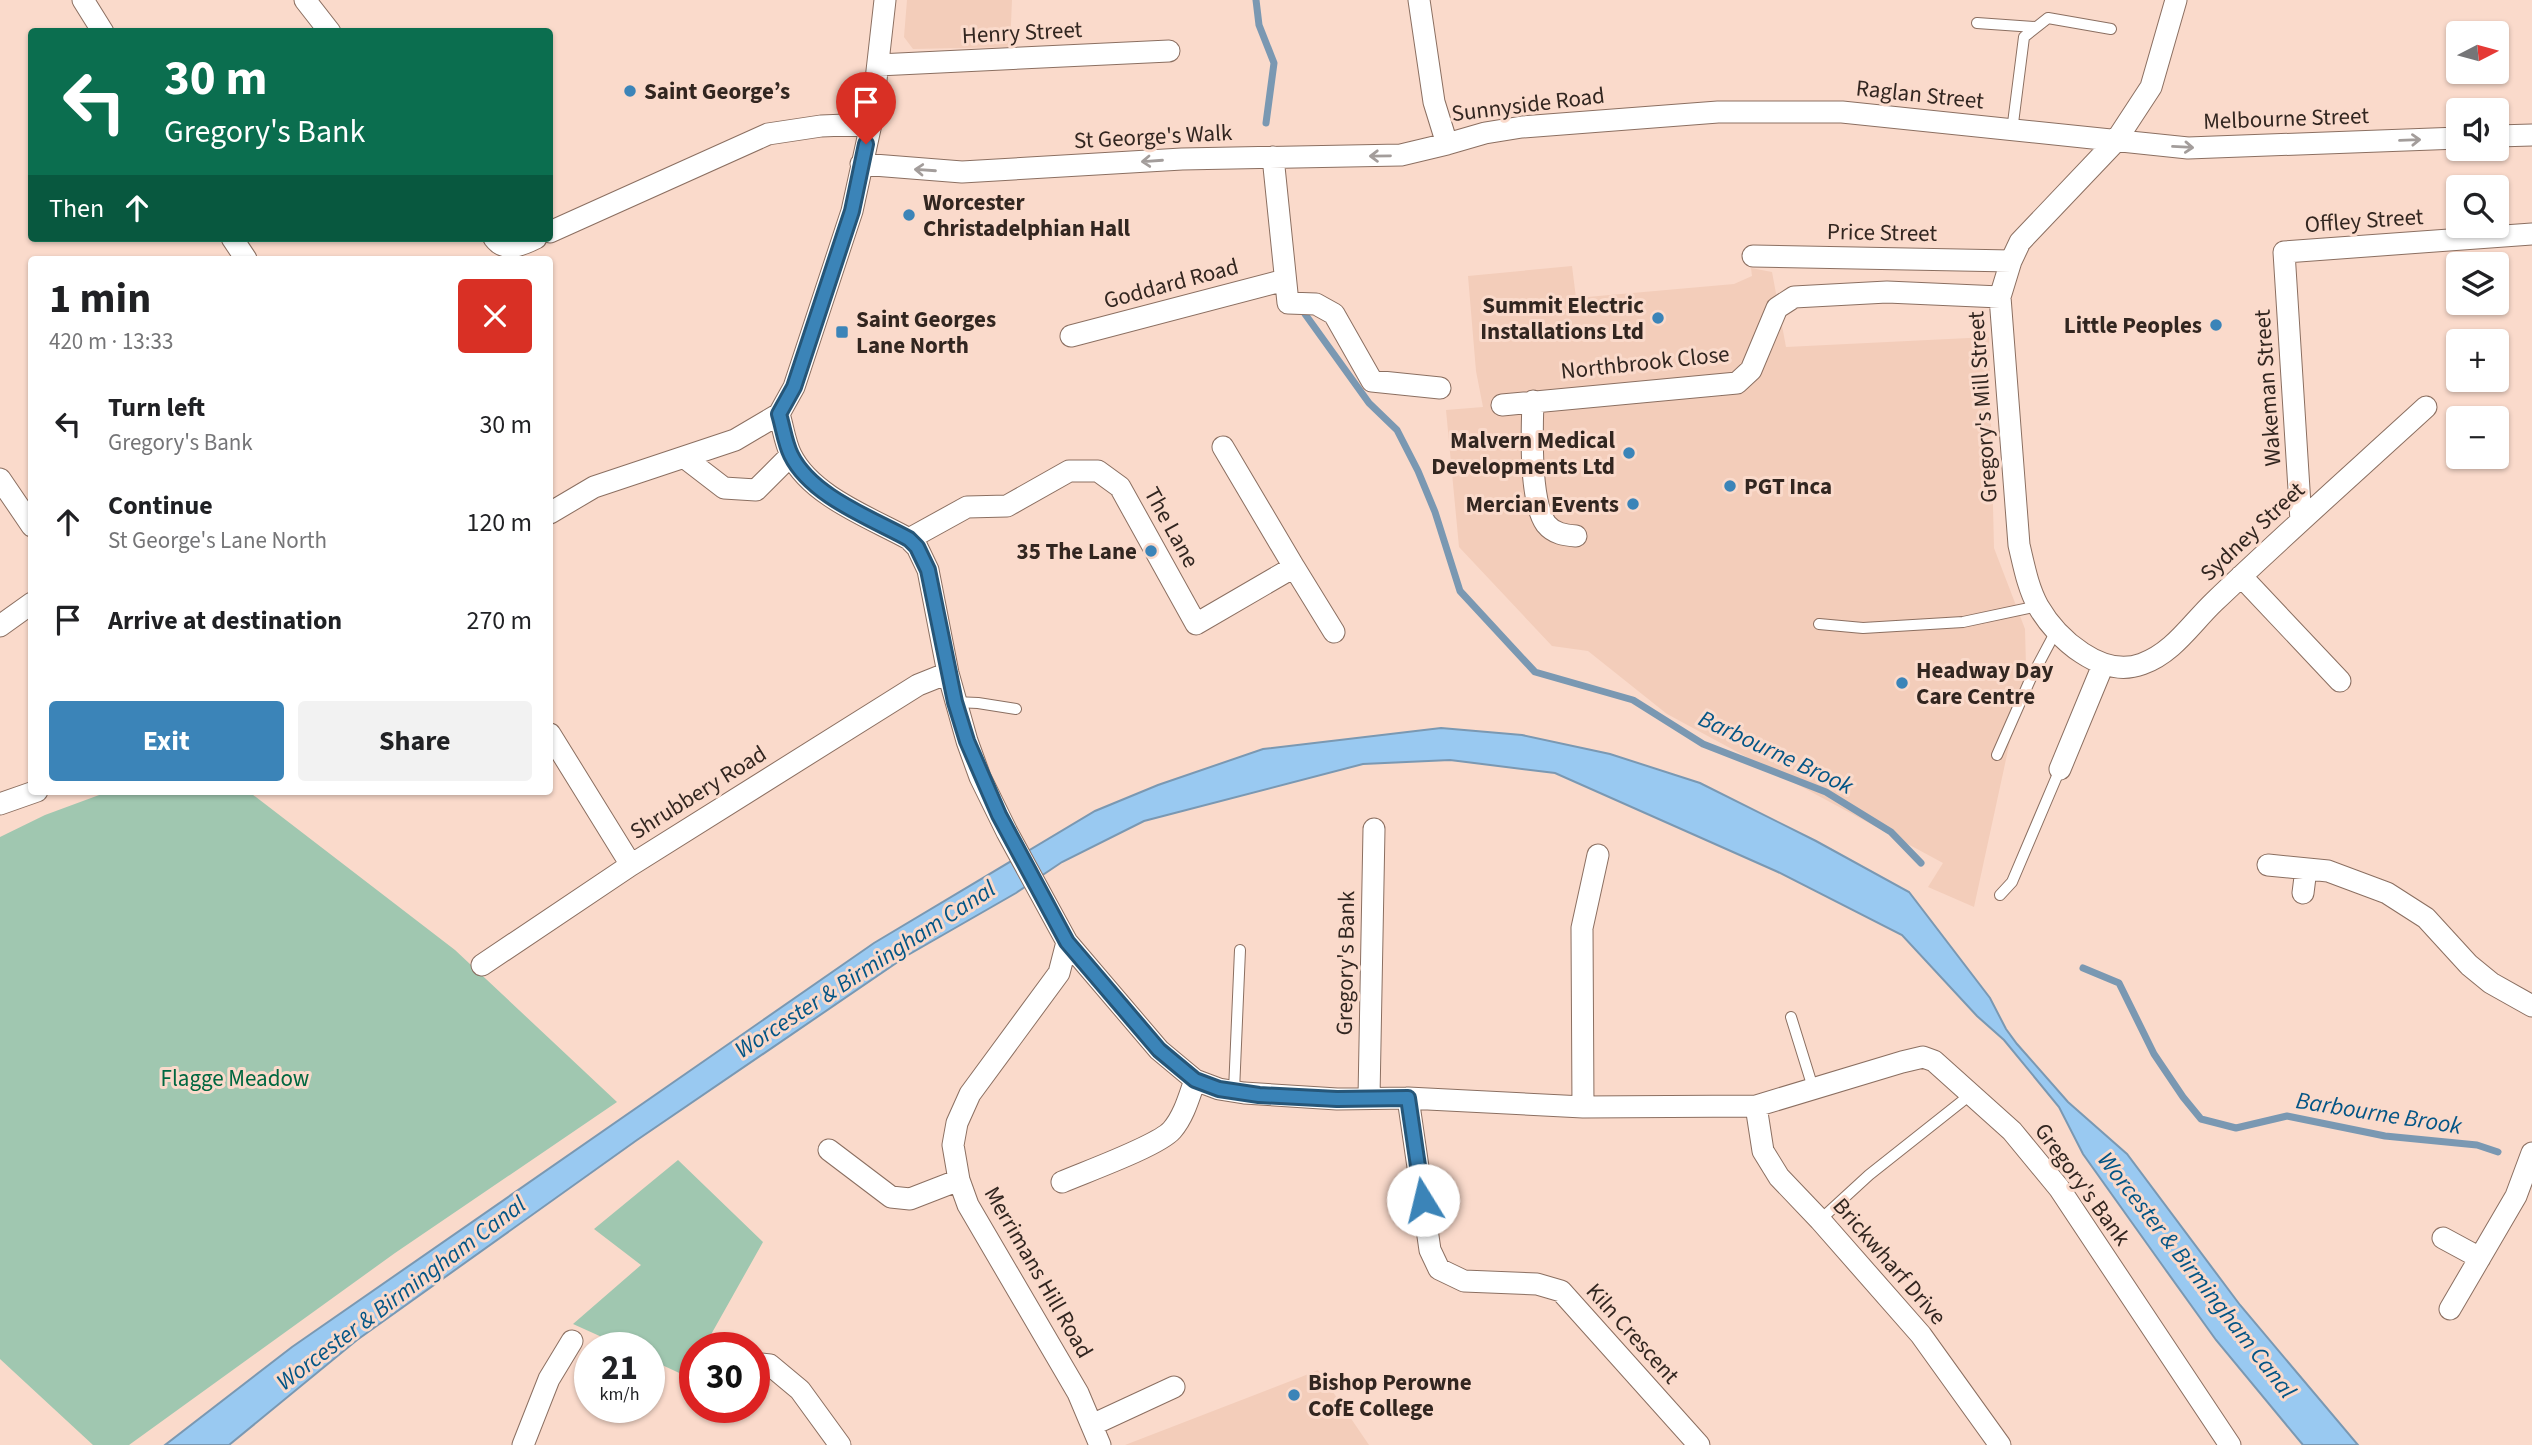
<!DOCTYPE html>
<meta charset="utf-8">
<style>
:root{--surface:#fff;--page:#f2f2f2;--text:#202124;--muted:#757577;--accent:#3b84b8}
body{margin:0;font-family:"Source Sans 3",sans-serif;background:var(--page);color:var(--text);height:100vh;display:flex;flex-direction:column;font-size:26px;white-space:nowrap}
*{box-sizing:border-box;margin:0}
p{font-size:23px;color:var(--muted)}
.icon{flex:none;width:38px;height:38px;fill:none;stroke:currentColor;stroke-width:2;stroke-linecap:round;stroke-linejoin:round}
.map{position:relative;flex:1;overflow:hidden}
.side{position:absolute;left:28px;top:256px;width:525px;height:539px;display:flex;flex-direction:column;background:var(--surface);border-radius:7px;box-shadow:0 2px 5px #0004}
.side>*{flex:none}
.hud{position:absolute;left:28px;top:28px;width:525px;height:214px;border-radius:7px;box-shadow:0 2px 5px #0004;background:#0b6e4f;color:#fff;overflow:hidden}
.needle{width:46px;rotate:84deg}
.fabs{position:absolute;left:2446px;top:21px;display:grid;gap:14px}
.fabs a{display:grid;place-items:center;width:63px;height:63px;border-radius:7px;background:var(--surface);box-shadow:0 2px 5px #0004;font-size:35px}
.speed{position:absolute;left:574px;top:1332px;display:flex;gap:14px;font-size:35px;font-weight:700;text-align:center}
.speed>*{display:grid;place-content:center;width:91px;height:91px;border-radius:50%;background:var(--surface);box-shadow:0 2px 5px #0004;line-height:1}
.speed small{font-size:18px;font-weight:400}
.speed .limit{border:10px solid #d22;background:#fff;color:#111}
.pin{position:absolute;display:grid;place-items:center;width:60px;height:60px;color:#fff;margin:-72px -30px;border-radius:50% 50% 50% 0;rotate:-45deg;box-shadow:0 0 7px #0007}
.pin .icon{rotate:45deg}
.me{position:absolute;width:77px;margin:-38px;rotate:351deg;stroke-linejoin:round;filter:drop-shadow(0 0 5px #0008)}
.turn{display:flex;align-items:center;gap:24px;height:147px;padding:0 21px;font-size:32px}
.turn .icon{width:91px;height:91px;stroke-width:2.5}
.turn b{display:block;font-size:49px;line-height:60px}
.then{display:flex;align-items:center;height:66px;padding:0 21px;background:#0003;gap:14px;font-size:26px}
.round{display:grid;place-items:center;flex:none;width:74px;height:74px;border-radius:7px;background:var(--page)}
.overview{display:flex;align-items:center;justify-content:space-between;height:119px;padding:0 21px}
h1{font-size:42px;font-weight:700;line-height:52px}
.primary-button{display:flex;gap:14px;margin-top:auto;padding:14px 21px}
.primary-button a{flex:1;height:80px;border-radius:7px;background:var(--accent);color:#fff;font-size:28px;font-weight:700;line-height:80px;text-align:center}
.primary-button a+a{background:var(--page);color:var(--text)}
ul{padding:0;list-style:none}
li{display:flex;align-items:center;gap:21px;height:98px;padding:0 21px}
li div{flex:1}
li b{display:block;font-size:26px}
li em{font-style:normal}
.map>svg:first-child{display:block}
.built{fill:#f3cdba}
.green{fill:#a0c7b0}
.water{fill:#99c9f1;stroke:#7a98b2;stroke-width:2}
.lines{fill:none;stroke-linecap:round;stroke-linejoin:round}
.stream{stroke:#7a98b2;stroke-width:7}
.lane-casing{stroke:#8b6f61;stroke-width:12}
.street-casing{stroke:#8b6f61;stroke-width:23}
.lane{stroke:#fff;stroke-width:10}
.street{stroke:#fff;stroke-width:21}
.oneway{stroke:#a39d9b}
.route-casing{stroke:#265678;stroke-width:18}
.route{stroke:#3b84b8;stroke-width:12}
.poi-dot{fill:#3b84b8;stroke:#fadacb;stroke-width:2.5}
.labels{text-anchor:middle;stroke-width:6;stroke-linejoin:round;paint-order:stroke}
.street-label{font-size:23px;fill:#322620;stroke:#fadacb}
.poi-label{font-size:23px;font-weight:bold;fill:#322620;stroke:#fadacb;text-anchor:start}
.park-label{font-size:23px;fill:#006740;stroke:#fadacb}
.water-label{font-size:24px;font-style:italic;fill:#035586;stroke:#fadacb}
</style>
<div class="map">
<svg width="2532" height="1445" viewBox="0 0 2532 1445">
<rect width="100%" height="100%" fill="#fadacb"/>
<path class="built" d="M907,0H1012L1010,47L913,49L904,37Z
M1572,266L1576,298L1734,284L1752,276L1751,268L1772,272L1786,347L1989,337L1994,548L2025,629L2026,667L1974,907L1928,887L1943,863L1667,714L1588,651L1552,646L1459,547L1446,410L1483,407L1476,371L1468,276Z
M1318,1370L1369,1445H1125L1301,1377Z"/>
<path class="green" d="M110,791H248L455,950L617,1102L395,1253L129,1445H93L0,1359V837L45,815Z
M678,1160L763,1242L704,1347L695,1348V1364L688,1377L649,1359V1348L624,1347L573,1324L641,1265L594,1229Z"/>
<path class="water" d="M1441,728L1522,735L1610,754L1700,783L1816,841L1909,892L1990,998L2006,1029L2017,1044L2068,1102L2127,1154L2240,1305L2358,1445H2303L2216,1340L2165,1269L2083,1154L2059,1107L2004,1040L1977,1016L1902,935L1778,872L1555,773L1450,760L1363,764L1144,821L1062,862L1016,893L908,955L637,1140L357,1340L229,1445H165L292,1347L874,943L1095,811L1158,785L1263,749Z"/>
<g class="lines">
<path class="stream" d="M1256,0L1259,25L1274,63L1266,123
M1305,314L1369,403L1397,430L1418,471L1435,512L1460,591L1535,672L1633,700L1703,744L1826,792L1891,832L1921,863
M2083,968L2119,983L2154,1054L2183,1097L2201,1119L2236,1128L2287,1116L2385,1136L2477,1145L2498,1152"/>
<defs>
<path id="lane" d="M1977,23L2035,27
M2012,131L2024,37L2048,18L2111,29
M1819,624L1863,628L1963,622L2038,606
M955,702L978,703L1016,709
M1997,755L2030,680L2056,631
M2000,895L2012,882L2060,769
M1791,1017L1814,1091
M1234,1091L1240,950
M1820,1220L1869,1175L1970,1095"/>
<path id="street" d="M83,0L103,32
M305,0L330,32
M885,0L871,124L852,211L794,387L779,414C783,427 785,443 791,455C811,496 871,518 909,539L917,547L928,570L948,673L967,741L980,777L1007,832L1067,942L1159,1050L1195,1080L1219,1089L1244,1093L1337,1099L1408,1098L1583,1107L1756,1106L1902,1062L1923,1057L1934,1061L2012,1131L2059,1188L2230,1445
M1419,0L1434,102L1447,144L1485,133L1522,127L1718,112H1842L2188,148L2459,138
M2176,0L2151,87L2115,142L2020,242L2011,261L2000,297L2019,545C2024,566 2028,588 2038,606C2057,639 2102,679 2142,664C2173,653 2191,624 2214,602C2283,536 2355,472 2426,407
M878,65L1169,51
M2497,136L2532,135
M1273,157L1288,303L1316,304L1334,314L1372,381L1440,388
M861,164L962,172L1182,159L1401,155L1447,144
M550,232L768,134L821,126L871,124
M232,238L246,259
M494,238C505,253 522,245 536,238
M1753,256L2011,261
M1071,336L1285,280
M1533,401C1532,430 1529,500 1546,524C1554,534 1565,535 1576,536
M1502,405L1737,383L1751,370L1777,308L1794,297L1887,292L2000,297
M685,458L724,488L756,490L791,455
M0,479L32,526
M550,513L594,487L735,440L779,414
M2301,521L2284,252L2532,234
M909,539L967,507L1007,506L1069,471H1098L1120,487L1196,624L1294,567L1223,447
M1294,567L1334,632
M2241,576L2340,681
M0,626L32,603
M550,734L631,865
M2060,769L2103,665
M0,804L37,791
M2268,865L2328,871L2387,893L2426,918L2469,965L2491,983L2532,1006
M2303,893L2306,869
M1067,942L1059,973L970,1094L957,1123L953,1145L959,1180L968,1205L1078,1393L1100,1445
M482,965L631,865L918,685L948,673
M1369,1097L1374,829
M1408,1098L1430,1250L1439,1269L1464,1281L1537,1284L1561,1291L1699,1445
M1756,1106L1763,1151L1779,1177L1820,1220L1921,1335L2000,1445
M1583,1107L1582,928L1598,855
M829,1150L891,1197L910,1199L959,1180
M1062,1182C1085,1172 1158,1146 1172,1130C1184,1116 1189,1097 1195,1080
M2443,1238L2480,1258
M2450,1309L2516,1196L2532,1153
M754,1363L770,1365L800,1390L840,1445
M1092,1425L1174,1387
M523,1445L549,1379L572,1341"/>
</defs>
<use href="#lane" class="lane-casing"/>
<use href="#street" class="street-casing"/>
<use href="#lane" class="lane"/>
<use href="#street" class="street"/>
</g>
<defs><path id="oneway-shaft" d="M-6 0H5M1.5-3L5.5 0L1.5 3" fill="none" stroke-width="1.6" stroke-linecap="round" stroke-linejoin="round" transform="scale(1.75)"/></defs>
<g class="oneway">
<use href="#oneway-shaft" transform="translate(2410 140) rotate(-2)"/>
<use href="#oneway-shaft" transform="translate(2183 147) rotate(3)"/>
<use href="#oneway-shaft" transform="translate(1380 156) rotate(179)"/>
<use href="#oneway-shaft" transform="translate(1152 161) rotate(176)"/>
<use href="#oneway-shaft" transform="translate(925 170) rotate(-176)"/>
</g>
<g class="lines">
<defs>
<path id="route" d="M866,144L852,211L794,387L779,414C783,427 785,443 791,455C811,496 871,518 909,539L917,547L928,570L955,702L967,741L999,815L1067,942L1159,1050L1195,1080L1219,1089L1259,1095L1337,1099L1408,1098L1423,1200"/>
</defs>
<use href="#route" class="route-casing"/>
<use href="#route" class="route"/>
</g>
<g class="poi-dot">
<circle cx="630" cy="91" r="7"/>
<circle cx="909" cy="215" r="7"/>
<circle cx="1658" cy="318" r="7"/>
<circle cx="2216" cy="325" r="7"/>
<rect x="835" y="325" width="14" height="14" rx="3.5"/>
<circle cx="1629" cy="453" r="7"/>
<circle cx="1730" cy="486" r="7"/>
<circle cx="1633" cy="504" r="7"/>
<circle cx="1151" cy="551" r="7"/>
<circle cx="1902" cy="683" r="7"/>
<circle cx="1294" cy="1395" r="7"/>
</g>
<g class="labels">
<g class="street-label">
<text transform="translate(1022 32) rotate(-3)" y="8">Henry Street</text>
<text transform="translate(1920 94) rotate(6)" y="8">Raglan Street</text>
<text transform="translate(1528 104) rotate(-7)" y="8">Sunnyside Road</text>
<text transform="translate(2286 118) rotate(-2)" y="8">Melbourne Street</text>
<text transform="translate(1153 136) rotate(-3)" y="8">St George's Walk</text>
<text transform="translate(2364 220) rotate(-4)" y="8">Offley Street</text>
<text transform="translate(1882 232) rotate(1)" y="8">Price Street</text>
<text transform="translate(1171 283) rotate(-15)" y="8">Goddard Road</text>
<text transform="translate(1645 362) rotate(-6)" y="8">Northbrook Close</text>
<text transform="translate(2267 388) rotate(-94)" y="8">Wakeman Street</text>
<text transform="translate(1982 407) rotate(-94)" y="8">Gregory's Mill Street</text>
<text transform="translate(1172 527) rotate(61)" y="8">The Lane</text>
<text transform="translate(2252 531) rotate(-43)" y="8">Sydney Street</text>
<text transform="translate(698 792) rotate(-32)" y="8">Shrubbery Road</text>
<text transform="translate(1345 963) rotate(-89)" y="8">Gregory's Bank</text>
<text transform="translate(2083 1184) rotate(54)" y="8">Gregory's Bank</text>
<text transform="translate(1890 1261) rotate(49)" y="8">Brickwharf Drive</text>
<text transform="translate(1039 1272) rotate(60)" y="8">Merrimans Hill Road</text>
<text transform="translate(1633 1333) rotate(48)" y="8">Kiln Crescent</text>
</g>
<g class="poi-label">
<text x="644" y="99">Saint George’s</text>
<text x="923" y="210">Worcester<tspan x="923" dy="26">Christadelphian Hall</tspan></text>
<text x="1644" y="313" text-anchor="end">Summit Electric<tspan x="1644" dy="26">Installations Ltd</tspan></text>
<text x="856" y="327">Saint Georges<tspan x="856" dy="26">Lane North</tspan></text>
<text x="2202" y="333" text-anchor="end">Little Peoples</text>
<text x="1615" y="448" text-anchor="end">Malvern Medical<tspan x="1615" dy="26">Developments Ltd</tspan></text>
<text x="1744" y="494">PGT Inca</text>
<text x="1619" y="512" text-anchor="end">Mercian Events</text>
<text x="1137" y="559" text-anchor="end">35 The Lane</text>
<text x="1916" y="678">Headway Day<tspan x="1916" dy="26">Care Centre</tspan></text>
<text x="1308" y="1390">Bishop Perowne<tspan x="1308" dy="26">CofE College</tspan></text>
</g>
<g class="park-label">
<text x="235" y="1086">Flagge Meadow</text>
</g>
<g class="water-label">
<text transform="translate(1776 752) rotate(25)" y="8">Barbourne Brook</text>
<text transform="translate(865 969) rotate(-33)" y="8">Worcester &amp; Birmingham Canal</text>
<text transform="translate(2379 1113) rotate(9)" y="8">Barbourne Brook</text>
<text transform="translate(2197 1275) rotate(52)" y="8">Worcester &amp; Birmingham Canal</text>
<text transform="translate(401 1293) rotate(-37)" y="8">Worcester &amp; Birmingham Canal</text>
</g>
</g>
</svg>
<div class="fabs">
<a><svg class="needle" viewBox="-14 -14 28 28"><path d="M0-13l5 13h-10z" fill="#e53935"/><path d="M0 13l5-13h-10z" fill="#757577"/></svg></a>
<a><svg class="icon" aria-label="sound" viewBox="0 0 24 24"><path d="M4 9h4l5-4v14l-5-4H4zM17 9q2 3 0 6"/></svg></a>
<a><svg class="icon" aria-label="search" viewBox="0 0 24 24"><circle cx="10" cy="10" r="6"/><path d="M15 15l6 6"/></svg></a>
<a><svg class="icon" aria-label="layers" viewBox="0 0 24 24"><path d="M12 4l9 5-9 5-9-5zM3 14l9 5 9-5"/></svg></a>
<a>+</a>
<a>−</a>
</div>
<div class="speed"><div>21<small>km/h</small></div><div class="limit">30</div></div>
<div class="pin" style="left:866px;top:144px;background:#d93025"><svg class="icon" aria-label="arrive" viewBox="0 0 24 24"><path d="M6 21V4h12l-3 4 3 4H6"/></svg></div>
<svg class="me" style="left:1423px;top:1200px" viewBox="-20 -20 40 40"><circle r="19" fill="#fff"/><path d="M0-13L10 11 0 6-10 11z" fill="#3b84b8"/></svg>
<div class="hud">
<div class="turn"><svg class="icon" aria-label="left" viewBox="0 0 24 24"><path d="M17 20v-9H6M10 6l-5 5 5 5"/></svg><div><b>30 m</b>Gregory's Bank</div></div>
<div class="then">Then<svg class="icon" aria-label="ahead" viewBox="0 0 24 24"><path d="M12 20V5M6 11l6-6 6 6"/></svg></div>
</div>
<section class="side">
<div class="overview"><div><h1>1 min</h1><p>420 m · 13:33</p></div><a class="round" style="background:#d93025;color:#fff"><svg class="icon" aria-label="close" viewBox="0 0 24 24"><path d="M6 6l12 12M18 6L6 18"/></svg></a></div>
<ul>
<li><svg class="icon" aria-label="left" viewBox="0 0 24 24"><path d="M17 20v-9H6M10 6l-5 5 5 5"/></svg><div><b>Turn left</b><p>Gregory's Bank</p></div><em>30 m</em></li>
<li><svg class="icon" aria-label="ahead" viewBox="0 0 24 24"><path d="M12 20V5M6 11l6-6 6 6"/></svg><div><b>Continue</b><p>St George's Lane North</p></div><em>120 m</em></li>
<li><svg class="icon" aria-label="arrive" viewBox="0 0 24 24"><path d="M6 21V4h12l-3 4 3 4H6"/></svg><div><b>Arrive at destination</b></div><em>270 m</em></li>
</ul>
<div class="primary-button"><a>Exit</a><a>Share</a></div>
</section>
</div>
